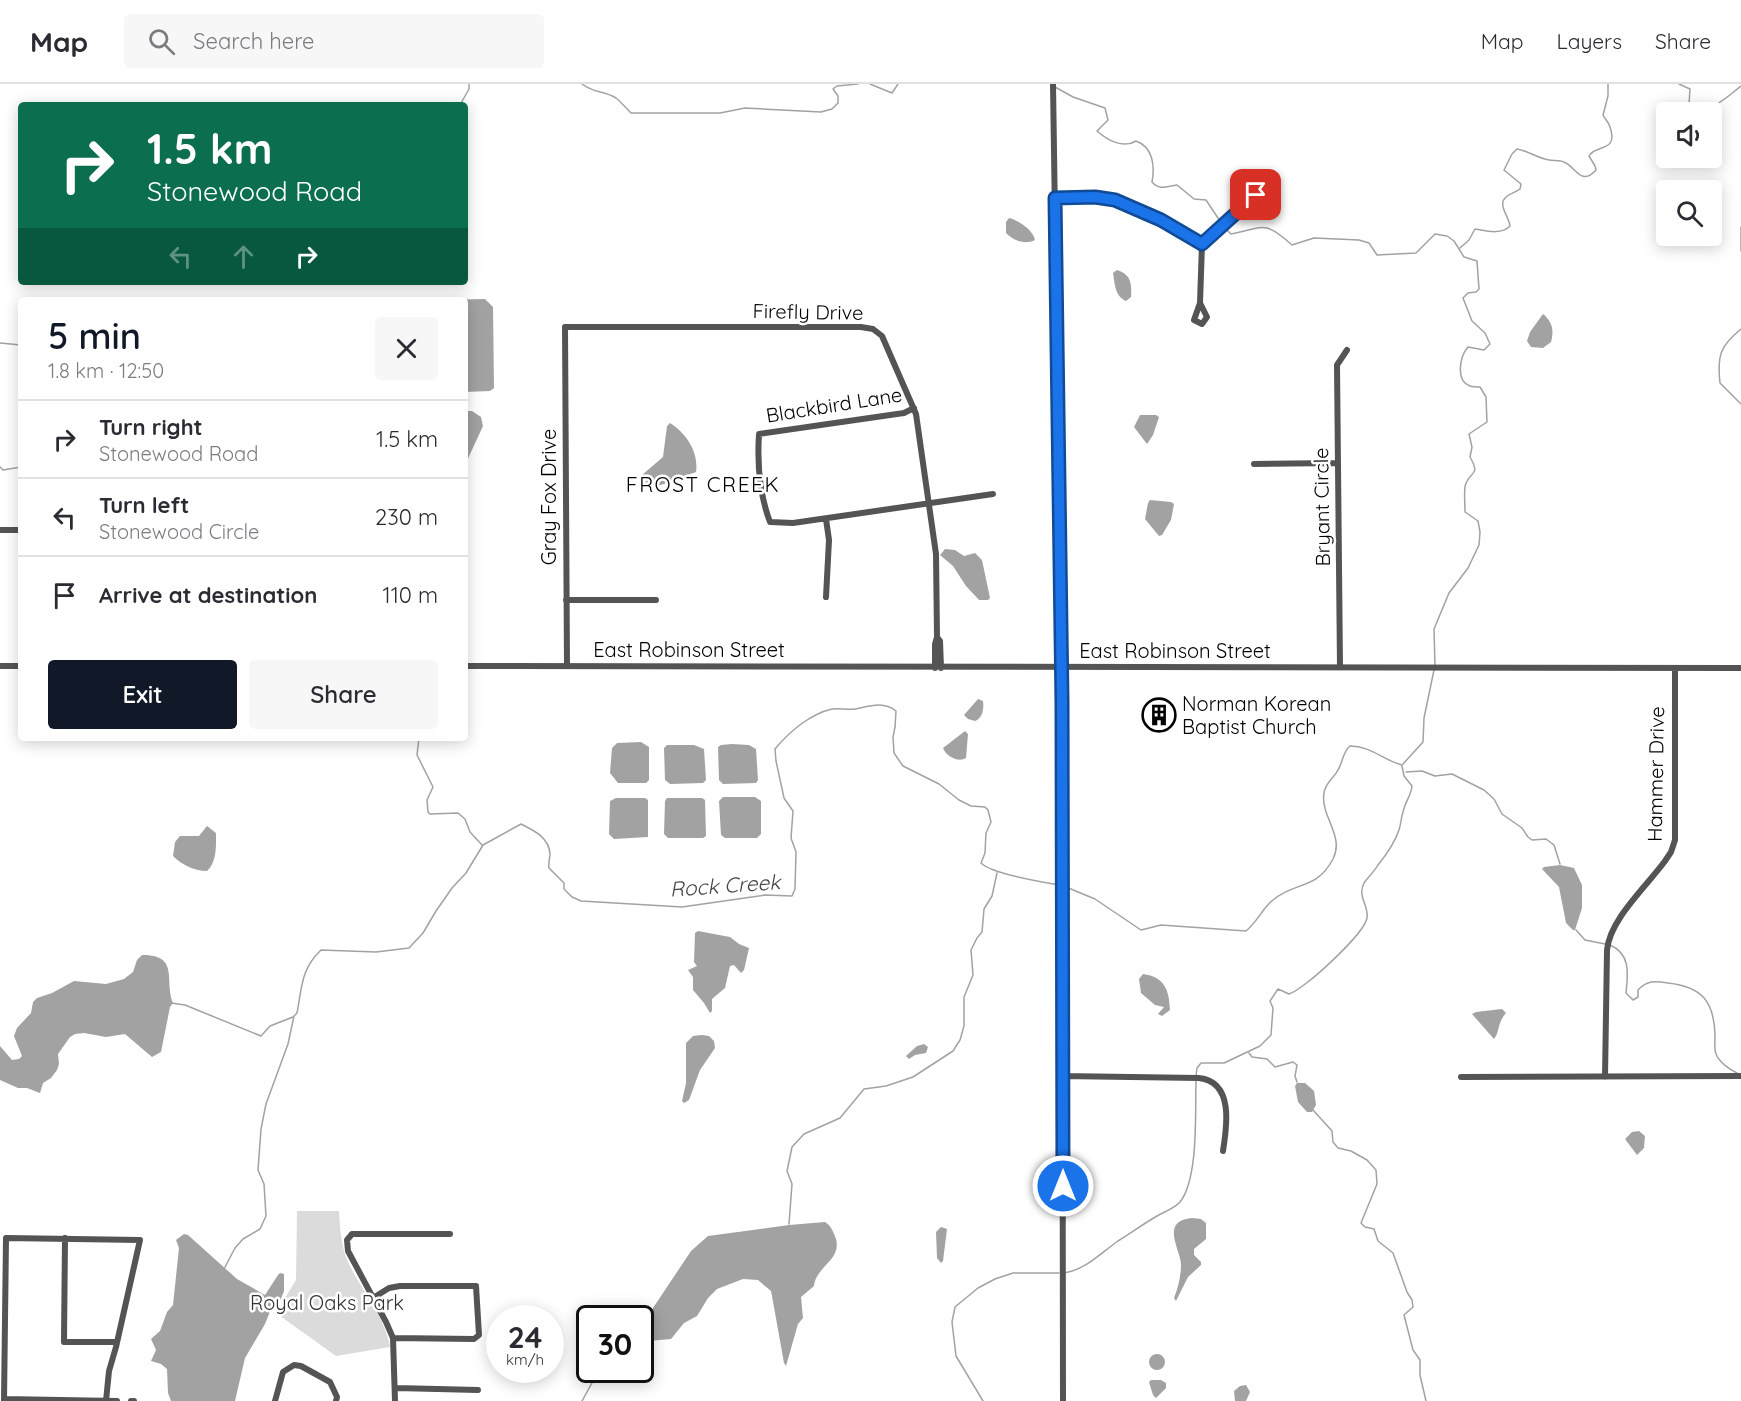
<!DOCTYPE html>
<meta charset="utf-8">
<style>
:root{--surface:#fff;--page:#f7f7f7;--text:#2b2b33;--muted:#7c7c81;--line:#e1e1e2;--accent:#111827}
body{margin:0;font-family:Quicksand,sans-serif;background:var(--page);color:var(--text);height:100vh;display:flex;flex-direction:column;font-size:22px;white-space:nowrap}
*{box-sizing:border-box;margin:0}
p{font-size:20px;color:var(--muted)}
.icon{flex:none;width:33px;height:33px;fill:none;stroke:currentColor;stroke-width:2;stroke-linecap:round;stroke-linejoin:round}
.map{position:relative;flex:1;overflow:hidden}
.side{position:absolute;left:18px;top:213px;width:450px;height:444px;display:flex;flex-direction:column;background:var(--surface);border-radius:6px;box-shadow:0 3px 15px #0003}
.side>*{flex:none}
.banner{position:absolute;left:18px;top:18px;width:450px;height:183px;border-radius:6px;box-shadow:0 3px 15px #0003;background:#0b6e4f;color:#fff;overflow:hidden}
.controls{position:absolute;left:1656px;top:18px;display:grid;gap:12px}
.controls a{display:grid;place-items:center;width:66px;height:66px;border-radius:6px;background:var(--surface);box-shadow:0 3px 15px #0003;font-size:30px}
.speed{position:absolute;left:486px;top:1221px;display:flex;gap:12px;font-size:30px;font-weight:700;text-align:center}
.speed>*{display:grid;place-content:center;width:78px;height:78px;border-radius:50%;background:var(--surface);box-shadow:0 3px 15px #0003;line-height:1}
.speed small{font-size:15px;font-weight:400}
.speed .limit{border:3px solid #111;border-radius:9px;background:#fff;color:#111}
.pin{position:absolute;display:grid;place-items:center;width:51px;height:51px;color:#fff;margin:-26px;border-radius:12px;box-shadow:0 3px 9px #0006}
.me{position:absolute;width:66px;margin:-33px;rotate:0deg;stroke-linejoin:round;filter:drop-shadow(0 0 4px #0008)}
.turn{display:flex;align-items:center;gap:21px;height:126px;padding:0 30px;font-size:27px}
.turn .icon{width:78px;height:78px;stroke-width:2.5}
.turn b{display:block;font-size:42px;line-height:51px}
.lanes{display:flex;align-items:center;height:57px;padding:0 30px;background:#0003;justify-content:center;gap:30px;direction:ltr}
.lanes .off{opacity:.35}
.round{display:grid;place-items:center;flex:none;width:63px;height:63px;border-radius:6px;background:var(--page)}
.overview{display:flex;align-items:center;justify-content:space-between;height:102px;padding:0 30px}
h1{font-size:36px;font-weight:600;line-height:45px;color:var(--accent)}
.action{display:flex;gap:12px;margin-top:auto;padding:12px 30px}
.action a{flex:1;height:69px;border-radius:6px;background:var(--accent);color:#fff;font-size:24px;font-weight:600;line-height:69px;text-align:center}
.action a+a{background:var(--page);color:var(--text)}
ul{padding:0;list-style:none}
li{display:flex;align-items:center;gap:18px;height:78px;padding:0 30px;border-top:2px solid var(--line)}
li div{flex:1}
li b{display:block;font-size:22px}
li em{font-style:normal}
header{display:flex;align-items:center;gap:36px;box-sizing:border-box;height:84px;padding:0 30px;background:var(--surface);border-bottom:2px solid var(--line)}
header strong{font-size:28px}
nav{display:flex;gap:33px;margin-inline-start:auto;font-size:21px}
.search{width:420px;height:54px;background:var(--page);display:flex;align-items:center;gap:15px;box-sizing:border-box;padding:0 21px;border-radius:6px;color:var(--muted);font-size:22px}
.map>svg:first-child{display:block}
.green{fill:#dbdbdb}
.water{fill:#a2a2a2}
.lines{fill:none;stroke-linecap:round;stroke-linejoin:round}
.stream{stroke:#a2a2a2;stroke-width:1.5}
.minor{stroke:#545454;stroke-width:6}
.route-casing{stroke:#114b97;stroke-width:15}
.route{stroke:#1a73e8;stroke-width:10}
.labels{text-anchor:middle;stroke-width:5;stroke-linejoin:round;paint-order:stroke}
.street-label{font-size:20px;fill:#000;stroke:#fff}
.poi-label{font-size:20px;fill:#000;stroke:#fff;text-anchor:start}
.park-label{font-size:20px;fill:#323232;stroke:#fff}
.neighbourhood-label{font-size:21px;letter-spacing:1.5px;fill:#000;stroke:#fff}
.water-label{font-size:21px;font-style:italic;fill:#434343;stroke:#fff}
</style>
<header>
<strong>Map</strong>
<div class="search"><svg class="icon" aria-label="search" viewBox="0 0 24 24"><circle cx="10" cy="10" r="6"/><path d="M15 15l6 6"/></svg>Search here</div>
<nav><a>Map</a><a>Layers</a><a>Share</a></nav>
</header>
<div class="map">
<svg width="1741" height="1317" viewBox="0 0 1741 1317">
<rect width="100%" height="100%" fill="#fff"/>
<path class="green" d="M297,1127H339C340,1144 341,1162 348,1178C361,1206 385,1232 390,1263L336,1272L276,1229L296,1196Z"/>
<path class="water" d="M1009,134C1018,136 1033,146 1035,156C1025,161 1014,157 1006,149V138Z
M1117,186C1131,190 1132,200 1131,213L1126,217C1115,212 1115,201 1113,189Z
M485,215L493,223L494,304L490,307L465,308V216H438Z
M1543,230C1553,238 1554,247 1551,258L1543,264L1531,263L1527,257L1530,248Z
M465,327H472L481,333L483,342L465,381Z
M1140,331H1156L1159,333L1153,351L1147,360L1134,343Z
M670,339C686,349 699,368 696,388L650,405L642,391L663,373L667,342Z
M1150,416L1171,418L1174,420L1171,436L1162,451L1159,452L1145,435L1148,419Z
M945,465L955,466L964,472L975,469L982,476L990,514L988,516H979L966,502L953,482L940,471Z
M978,615L983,617C984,624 983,634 975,637L968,635L964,631Z
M965,647L968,650L966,674C958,679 946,672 943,664Z
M641,658L649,663V696L646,699H618L610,689L612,664L617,659Z
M732,660L749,661L756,665L758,696L756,699L723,700L719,696L718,663L721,661Z
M667,661H694L704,665L706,696L703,699L670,700L665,696L664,664Z
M723,713H755L761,717V750L757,754H725L721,751L719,717Z
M645,714L648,716V753L614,755L609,750L610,717L616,714Z
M667,714H702L705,716L706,752L703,754H668L664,750L665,717Z
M207,742L216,749C216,762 217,778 207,787C195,787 182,781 173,772L175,758L180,752H199Z
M1560,781L1574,784L1582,801V824L1575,846H1573L1566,839L1559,803L1542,785L1544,783Z
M698,847L730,853L739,860L749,864L744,886L741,889L734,881L730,882L725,904L712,915V927L710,929L704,919L693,906V893L688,886L697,882L694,878L695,849Z
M142,871C180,871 164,896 173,919L170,923L161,968L152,973L125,950L106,953L84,949L75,950L70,953L58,970L59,980L57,986L51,994L43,999L40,1009L27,1004H18L0,996V962L12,976L19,975L22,972L14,952L17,944L31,929L33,918L37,914L52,909L74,897L106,900L124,895L133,888L137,876Z
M1143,890C1165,893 1169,906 1170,926L1162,932L1158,930L1164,923L1155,921L1141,909L1139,895Z
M1502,925L1506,929C1497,939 1500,948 1494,955L1472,930L1476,928Z
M702,951L709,952L714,957L715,964L700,986L689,1016L684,1019L682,1017L686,999V959L693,952Z
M924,960L928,963L926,969L915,971L909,975L906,972L917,962Z
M1297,999H1305L1314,1007L1316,1021L1312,1028H1307L1298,1018L1295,1002Z
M1639,1047L1645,1052L1644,1064L1637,1071L1625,1055L1632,1048Z
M1192,1134L1201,1135L1206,1139V1155L1194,1165V1171L1201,1178V1181L1188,1193L1176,1217L1174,1214C1178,1204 1181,1192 1181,1181C1181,1166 1159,1137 1192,1134Z
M825,1138C830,1141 832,1145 834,1150C846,1175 816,1181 814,1202L801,1213L803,1234L798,1240L786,1282L784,1279L772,1212L771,1207L758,1196L743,1195L717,1205L708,1214L697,1232L684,1239L671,1255L648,1257L641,1262V1242L691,1167L708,1152L789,1141Z
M941,1143L947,1145L943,1177L941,1179L937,1174L936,1148Z
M184,1150L188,1151L237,1195L265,1211L278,1191L280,1189L284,1190V1207L280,1217L271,1225L265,1240L245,1274L235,1317H171L168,1309L167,1285L161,1280L151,1277L156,1266L151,1255L160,1247L167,1228L173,1221L179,1164L176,1156Z
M1149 1278a8 8 0 1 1 16 0a8 8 0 1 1-16 0Z
M1151,1296H1161L1166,1299V1304L1156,1314L1153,1311L1149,1298Z
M1246,1301L1250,1308L1246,1317H1235L1234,1307L1240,1302Z"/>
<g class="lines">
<path class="stream" d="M582,0C595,10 603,6 616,14C621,18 626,24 631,29H720L745,24L821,28L832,25L838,19V12L833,5L837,2L858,0
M870,0L892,9L898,0
M1679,0L1690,5L1689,20L1693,25C1718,24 1723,16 1741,2
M1055,3L1073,13L1105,24L1108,36L1097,47C1107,56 1123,65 1136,57C1153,63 1155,82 1152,98C1160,107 1167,102 1177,101L1194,115L1206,116L1222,140
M460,21L469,5V0
M1741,143V167
M1225,144L1231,150C1264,144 1263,135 1292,161L1314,154L1359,156L1369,159L1377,171L1416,169L1435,150L1447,152L1454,157L1464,173L1477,177L1479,205L1476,208L1468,209L1463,214L1472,237L1485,249L1490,260L1484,266L1468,263C1460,272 1455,297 1470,302C1473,303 1477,303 1480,303L1486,313L1487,338L1469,350L1472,363L1470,373C1482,394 1468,386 1465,403C1464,410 1465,420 1465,428L1478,437L1480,448L1479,461L1468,484L1449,509L1434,545L1435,582
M1460,164L1469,156L1475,145C1487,147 1501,151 1510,142C1509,132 1497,121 1506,113C1510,109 1515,109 1520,105L1521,100L1504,86L1512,70L1517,65C1529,67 1537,74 1549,76C1553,77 1559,76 1564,78C1575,82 1581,103 1596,86L1595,82L1589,72C1595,60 1619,69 1610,43C1609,39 1605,35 1603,31L1608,12V0
M1741,245C1720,262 1717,272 1720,299L1741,320
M0,259L21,261
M0,383L3,386L21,383
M419,654L417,671L433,703L427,716L428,728L430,730L458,729L465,735L470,748L482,761
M1403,680L1423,658L1424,634L1434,586
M1406,688L1422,687L1435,692L1452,690L1484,706L1494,715L1502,730L1522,744L1528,753L1532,756L1546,755L1554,761L1560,780
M1066,803L1095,815L1141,846L1161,841L1246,847C1258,837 1262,825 1273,816C1295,797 1316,807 1333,775C1345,752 1320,732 1324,709C1325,699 1334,694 1338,686C1343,678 1343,667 1350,662C1371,662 1383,676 1402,681
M1576,846L1585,856L1605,860
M1610,861C1631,870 1628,890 1626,909L1633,916L1638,913V906C1647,896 1655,897 1668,899C1702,903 1714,917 1715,951C1715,957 1714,965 1716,970C1719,978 1730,986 1737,989
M171,919L185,921L261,952L270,942L293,933
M1249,969L1252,973L1267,975L1275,983L1293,978L1297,981L1295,992L1297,998
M1196,992L1197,984L1201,979H1224L1260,962L1271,951L1273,924L1270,917L1278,905L1289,910C1305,905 1364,850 1367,834C1369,821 1357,813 1364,799C1368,793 1374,788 1378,781C1386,771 1395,758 1399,746C1401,740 1401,734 1403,728C1405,718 1411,712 1412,702L1404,692L1402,682
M1313,1026L1332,1047L1333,1058L1338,1064L1351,1067L1367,1076L1376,1086L1377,1100L1361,1139L1365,1143L1374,1145L1378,1157L1393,1169L1407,1208L1412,1216L1413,1223L1404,1231L1413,1266L1420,1276V1291L1426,1317
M789,1140L792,1100L787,1087L792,1063L804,1050L840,1034L864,1005L886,1002L913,993L953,967L960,956L964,942V913L973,891L971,866L977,854L982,848L984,825L992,812L997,789
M224,1185L235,1164L243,1155L260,1145L266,1132L264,1100L258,1086L261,1045L266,1020L288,960L294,932L297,929C302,903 301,885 321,866L376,868L409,864L423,849L436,827L452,804L466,789L483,761L521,740C533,746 549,753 550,770C550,774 548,779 549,784L564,799V805L572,813L581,817L682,823L765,811L792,812L795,805L796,768L791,754L793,727L784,714L776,677L775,665C789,648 810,630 832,625C840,624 848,626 855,625C870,622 883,617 896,627L895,643L893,653L894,669L903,682L939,700L959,716L971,722L985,723L988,726L991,738L986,749L985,769L981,779C992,790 1041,798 1059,801
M1064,1189C1085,1186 1101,1169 1118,1157C1131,1149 1143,1140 1157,1132C1164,1128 1175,1124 1180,1118C1199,1094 1195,1026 1196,997
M582,1317L593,1297L605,1286
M983,1317L956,1272L952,1238L955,1223L978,1204L995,1195L1013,1189H1059"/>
<path class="minor" d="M1053,0L1062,599L1063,1317
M1055,114L1095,113L1115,116L1161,137L1202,160
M1200,219L1207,233L1202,240L1194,236L1200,219L1202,160L1256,111L1262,102L1272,96L1275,99V104L1269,108L1256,111
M914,324L904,329L759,350C757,381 759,409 770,438L793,439L993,410
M1254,380L1338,379
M0,446H21
M826,513L829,456L826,435
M566,516H656
M0,582H21
M465,582L1741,584
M567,582L565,243H861L873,245L882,252L916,330L936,470L937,553L940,557L941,584
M1340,583L1337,281L1347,266
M935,584V560L937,553
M1062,992L1199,994C1234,998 1227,1042 1223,1067
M1461,993L1741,992
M1605,993L1607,866C1610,835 1646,803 1665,777L1671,768L1675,756V584
M65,1154L64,1258H117
M373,1214L389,1204L400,1202H476L479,1251L474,1255L393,1254
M396,1304L478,1306
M4,1315L117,1317
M4,1317L6,1154L140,1156L116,1263L109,1287L106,1317
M131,1317H134
M275,1317L283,1288L294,1281L301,1282L330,1298L337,1313L336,1317
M395,1317L393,1254L386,1238L348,1167L347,1156L352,1150H450"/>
</g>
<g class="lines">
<defs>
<path id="route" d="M1063,1102L1062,618L1055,114L1095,113L1115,116L1161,136L1202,160L1256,111"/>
</defs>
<use href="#route" class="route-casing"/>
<use href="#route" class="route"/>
</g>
<defs>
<symbol id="building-ring" viewBox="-11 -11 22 22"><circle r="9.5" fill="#fff" stroke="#000" stroke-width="1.5"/><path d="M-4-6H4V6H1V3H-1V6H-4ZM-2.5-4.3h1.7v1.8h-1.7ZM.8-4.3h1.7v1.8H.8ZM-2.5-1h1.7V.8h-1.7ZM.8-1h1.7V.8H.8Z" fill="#000"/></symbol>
</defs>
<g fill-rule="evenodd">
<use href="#building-ring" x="1140" y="612" width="38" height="38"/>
</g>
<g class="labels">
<g class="street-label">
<text transform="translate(808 228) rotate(1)" y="7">Firefly Drive</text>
<text transform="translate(834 321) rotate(-9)" y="7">Blackbird Lane</text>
<text transform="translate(549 413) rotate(-90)" y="7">Gray Fox Drive</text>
<text transform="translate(1322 423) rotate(-91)" y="7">Bryant Circle</text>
<text x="689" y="573">East Robinson Street</text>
<text x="1175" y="574">East Robinson Street</text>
<text transform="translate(1656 690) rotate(-89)" y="7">Hammer Drive</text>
</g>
<g class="poi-label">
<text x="1182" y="627">Norman Korean<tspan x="1182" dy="23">Baptist Church</tspan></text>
</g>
<g class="park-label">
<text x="327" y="1226">Royal Oaks Park</text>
</g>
<g class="neighbourhood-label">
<text x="703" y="408">FROST CREEK</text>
</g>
<g class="water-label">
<text transform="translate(725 802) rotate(-4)" y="7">Rock Creek</text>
</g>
</g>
</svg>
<div class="controls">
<a><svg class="icon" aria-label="sound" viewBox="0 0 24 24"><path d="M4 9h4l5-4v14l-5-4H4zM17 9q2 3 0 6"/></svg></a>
<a><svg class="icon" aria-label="search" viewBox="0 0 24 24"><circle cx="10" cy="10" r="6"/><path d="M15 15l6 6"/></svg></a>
</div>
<div class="speed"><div>24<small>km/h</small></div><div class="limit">30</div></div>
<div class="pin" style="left:1256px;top:111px;background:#d93025"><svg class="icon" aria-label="arrive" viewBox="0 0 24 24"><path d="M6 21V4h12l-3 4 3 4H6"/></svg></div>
<svg class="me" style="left:1063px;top:1102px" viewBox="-20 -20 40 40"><circle r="17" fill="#1a73e8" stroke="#fff" stroke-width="3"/><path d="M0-11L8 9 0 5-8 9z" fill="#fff"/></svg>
<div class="banner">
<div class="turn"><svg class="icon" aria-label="right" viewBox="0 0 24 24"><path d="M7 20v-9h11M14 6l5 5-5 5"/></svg><div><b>1.5 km</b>Stonewood Road</div></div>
<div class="lanes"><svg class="icon off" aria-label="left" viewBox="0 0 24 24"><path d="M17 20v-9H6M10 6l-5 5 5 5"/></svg><svg class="icon off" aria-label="ahead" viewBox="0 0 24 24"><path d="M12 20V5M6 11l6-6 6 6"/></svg><svg class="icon" aria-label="right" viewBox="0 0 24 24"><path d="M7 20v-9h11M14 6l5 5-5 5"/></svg></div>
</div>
<section class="side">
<div class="overview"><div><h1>5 min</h1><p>1.8 km · 12:50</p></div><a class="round"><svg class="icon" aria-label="close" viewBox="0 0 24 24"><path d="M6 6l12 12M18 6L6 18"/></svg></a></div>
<ul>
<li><svg class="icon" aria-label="right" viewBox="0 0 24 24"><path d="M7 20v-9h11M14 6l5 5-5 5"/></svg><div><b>Turn right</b><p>Stonewood Road</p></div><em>1.5 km</em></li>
<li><svg class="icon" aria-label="left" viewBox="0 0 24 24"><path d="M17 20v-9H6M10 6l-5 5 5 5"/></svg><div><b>Turn left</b><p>Stonewood Circle</p></div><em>230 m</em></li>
<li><svg class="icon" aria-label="arrive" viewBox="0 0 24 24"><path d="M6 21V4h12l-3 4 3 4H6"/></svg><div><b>Arrive at destination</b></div><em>110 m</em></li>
</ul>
<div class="action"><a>Exit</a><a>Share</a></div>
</section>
</div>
